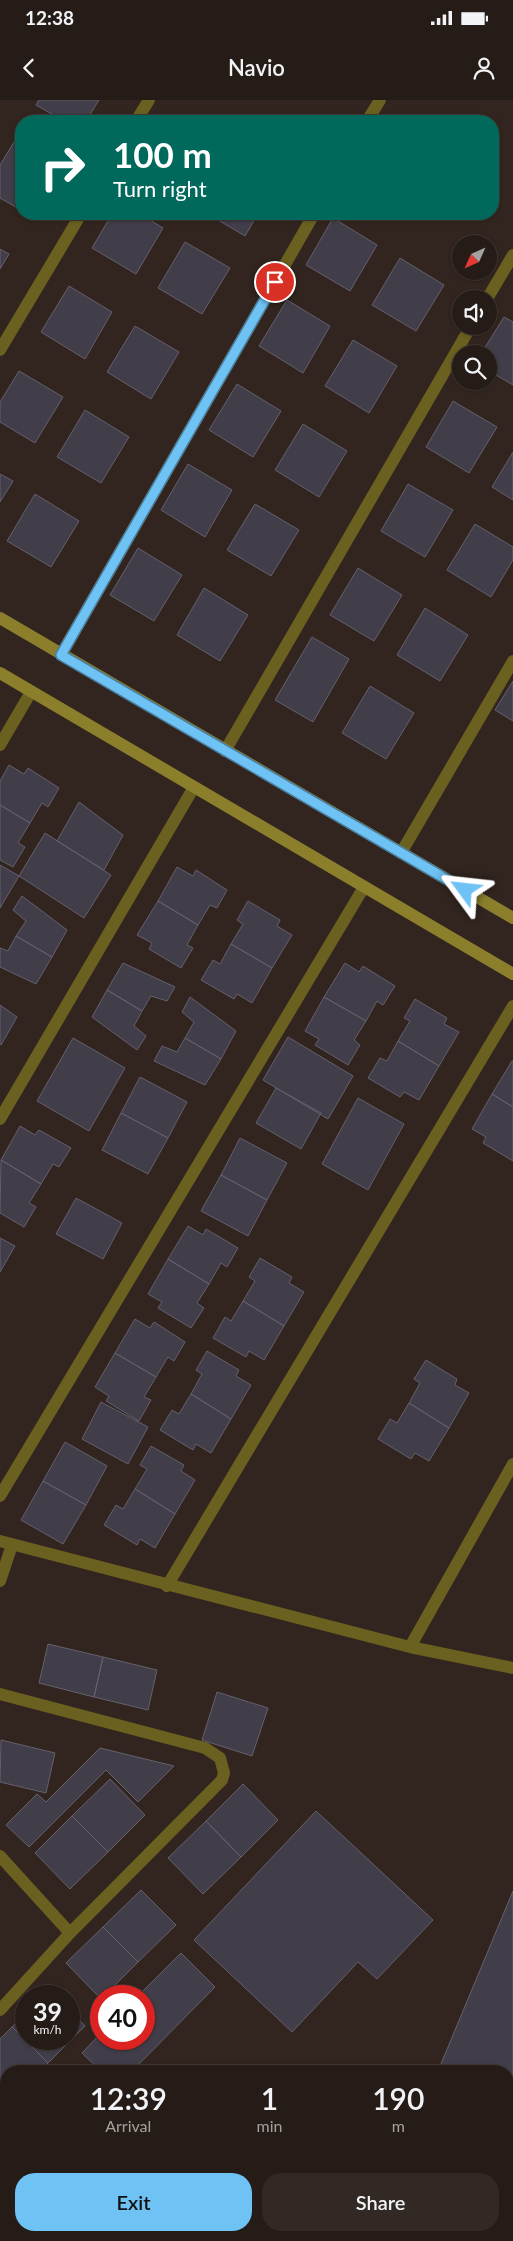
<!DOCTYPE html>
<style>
:root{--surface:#261c17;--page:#322924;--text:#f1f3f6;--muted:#a4a1a1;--line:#423a36;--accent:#6fc2f4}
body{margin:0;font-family:Lato,sans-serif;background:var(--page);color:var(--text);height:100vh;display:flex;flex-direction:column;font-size:19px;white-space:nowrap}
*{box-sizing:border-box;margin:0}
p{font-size:16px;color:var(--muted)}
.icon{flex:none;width:28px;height:28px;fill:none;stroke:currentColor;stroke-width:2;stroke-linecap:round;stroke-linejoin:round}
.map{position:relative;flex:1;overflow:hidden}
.drawer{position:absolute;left:0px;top:1965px;width:514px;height:176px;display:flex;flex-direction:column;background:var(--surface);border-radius:20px 20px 0 0;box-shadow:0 1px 4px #0004,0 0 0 1px var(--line)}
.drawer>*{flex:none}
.hud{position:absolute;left:15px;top:15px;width:484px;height:105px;border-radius:20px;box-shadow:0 1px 4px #0004,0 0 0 1px var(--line);background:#00695c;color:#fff;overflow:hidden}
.needle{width:32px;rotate:225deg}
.tools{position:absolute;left:452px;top:135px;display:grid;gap:10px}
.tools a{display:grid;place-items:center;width:45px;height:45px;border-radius:50%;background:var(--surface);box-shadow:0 1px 4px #0004,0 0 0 1px var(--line);font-size:25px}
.speed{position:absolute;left:15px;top:1885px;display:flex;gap:10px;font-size:25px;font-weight:700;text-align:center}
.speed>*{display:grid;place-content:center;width:65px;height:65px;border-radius:50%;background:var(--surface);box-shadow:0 1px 4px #0004,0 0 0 1px var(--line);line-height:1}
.speed small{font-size:12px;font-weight:400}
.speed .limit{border:8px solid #d22;background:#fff;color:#111}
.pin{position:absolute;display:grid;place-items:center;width:42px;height:42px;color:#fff;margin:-21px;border:2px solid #fff;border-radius:50%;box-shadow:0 1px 5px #0007}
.me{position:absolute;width:55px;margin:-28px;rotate:300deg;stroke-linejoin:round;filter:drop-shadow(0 0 4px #0008)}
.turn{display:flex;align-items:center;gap:18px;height:105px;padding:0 15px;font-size:22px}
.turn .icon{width:65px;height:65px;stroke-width:2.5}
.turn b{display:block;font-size:35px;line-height:42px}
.eta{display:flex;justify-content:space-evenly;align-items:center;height:85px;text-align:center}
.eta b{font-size:30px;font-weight:600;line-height:35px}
.button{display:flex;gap:10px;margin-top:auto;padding:10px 15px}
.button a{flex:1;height:58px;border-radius:20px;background:var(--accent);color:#111;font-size:20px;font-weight:600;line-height:58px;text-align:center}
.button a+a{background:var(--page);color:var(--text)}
.status{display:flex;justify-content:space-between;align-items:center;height:35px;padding:0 25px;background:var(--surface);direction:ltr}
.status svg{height:14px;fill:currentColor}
header{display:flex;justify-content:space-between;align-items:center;height:65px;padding:0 15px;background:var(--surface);font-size:22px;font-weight:600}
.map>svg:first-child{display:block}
.building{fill:#413d49;stroke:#65606e}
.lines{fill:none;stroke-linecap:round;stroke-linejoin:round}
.street{stroke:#6a601f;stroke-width:12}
.secondary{stroke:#8c7f2c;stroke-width:12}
.route-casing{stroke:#487e9f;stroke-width:12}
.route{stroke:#6fc2f4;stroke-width:9}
</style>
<div class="status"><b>12:38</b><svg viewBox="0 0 49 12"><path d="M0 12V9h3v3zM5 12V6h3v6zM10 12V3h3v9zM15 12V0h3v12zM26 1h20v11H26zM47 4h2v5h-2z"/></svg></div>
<header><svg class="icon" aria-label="back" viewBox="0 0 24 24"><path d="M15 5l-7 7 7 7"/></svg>Navio<svg class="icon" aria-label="person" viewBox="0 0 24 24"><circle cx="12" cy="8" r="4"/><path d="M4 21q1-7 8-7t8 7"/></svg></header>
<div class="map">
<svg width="513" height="2141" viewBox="0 0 513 2141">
<rect width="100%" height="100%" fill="#32251f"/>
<path class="building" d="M39,0H99L86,21H64L36,5Z
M14,42L21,47V110L0,98V65Z
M112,114H140L163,128L136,174L92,148Z
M208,114H258L245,136Z
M333,118L377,145L350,191L306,165Z
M185,142L230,168L202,214L158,188Z
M0,149L9,154L0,169Z
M400,158L444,185L416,231L372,205Z
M69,186L112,212L85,259L41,232Z
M287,200L330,226L303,273L259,246Z
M504,217L513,222V285L489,271V254H481Z
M135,226L179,252L151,299L107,272Z
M353,240L397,266L369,313L325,286Z
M19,271L63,297L35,343L0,322V302Z
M237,284L281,311L253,357L209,330Z
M453,301L497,327L469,373L426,347Z
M85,310L129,337L101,383L57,357Z
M303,324L347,351L319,397L275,370Z
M513,352V400L492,387Z
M188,364L232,390L205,437L161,410Z
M0,374L13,381L0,402Z
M408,384L453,410L425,457L381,431Z
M35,394L79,421L51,467L7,441Z
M255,404L299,430L271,476L227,450Z
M475,424L513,447V460L491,497L447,470Z
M138,448L182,475L154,521L110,495Z
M358,468L402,495L374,541L330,515Z
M204,488L248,515L220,561L177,535Z
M425,508L468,535L440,581L397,555Z
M312,537L349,559L313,622L275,600Z
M513,581V621L495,610Z
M370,586L414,613L386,659L342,633Z
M9,665L24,674L28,668L59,688L48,707L42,703L30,723L0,705V681Z
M79,702L123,735L104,770L57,741Z
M0,705L30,723L18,743L25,747L13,767L0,760Z
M45,733L111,775L84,818L19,776Z
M0,765L19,776L0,808Z
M177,767L193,776L196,770L227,790L217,808L210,805L198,825L158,801Z
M22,796L67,830L52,857L16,836L26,821L13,810Z
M158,801L198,825L187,845L193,848L181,868L149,849L152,843L137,835Z
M248,801L280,820L277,826L292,835L272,868L231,844L243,824L237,820Z
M16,836L52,857L36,884L0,867V848L8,851Z
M231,844L272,868L252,903L237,894L234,899L201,880L213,860L220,864Z
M123,863L175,887L167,901L151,896L142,911L107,890Z
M345,863L359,872L363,866L395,886L383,905L377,901L366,921L324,897Z
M107,890L142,911L134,926L146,936L137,950L92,917Z
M190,897L236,931L221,959L185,938L194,922L182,912Z
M324,897L366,921L354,940L360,945L348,965L315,945L319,939L305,931Z
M415,899L447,918L444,924L459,932L439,966L398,941L410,921L404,918Z
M0,905L17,917L1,945L0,944Z
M288,937L353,976L328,1019L263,980Z
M73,938L125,968L89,1031L37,1001Z
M185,938L221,959L205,985L154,961L162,946L177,952Z
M398,941L439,966L419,1000L404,992L400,997L368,978L380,958L387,961Z
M512,961H513V1007L492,994Z
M140,977L187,1002L168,1038L121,1013Z
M276,988L321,1013L301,1049L256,1023Z
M492,994L513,1007V1061L483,1043L486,1037L472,1029Z
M358,998L404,1024L368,1090L322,1064Z
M121,1013L168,1038L148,1074L102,1050Z
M20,1026L35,1035L39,1030L71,1048L59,1067L53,1064L41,1084L1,1060Z
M240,1038L287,1063L267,1100L221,1075Z
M1,1060L41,1084L29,1103L36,1107L24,1127L0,1113Z
M221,1075L267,1100L248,1136L201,1111Z
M76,1098L122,1123L103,1159L56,1134Z
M188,1126L203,1135L206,1129L238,1148L227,1167L221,1163L209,1184L168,1159Z
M0,1138L15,1146L0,1172Z
M260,1158L292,1177L289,1183L304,1192L284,1226L243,1201L255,1181L249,1177Z
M168,1159L209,1184L197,1203L204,1208L191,1228L158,1208L162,1202L148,1194Z
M243,1201L284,1226L264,1260L249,1251L246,1257L213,1238L225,1217L231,1221Z
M135,1219L150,1228L154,1222L185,1242L174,1261L168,1257L156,1277L115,1253Z
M207,1251L239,1270L236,1276L251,1285L231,1319L191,1294L202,1274L196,1270Z
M115,1253L156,1277L144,1297L151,1300L139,1321L106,1301L109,1296L95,1287Z
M426,1260L457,1279L455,1285L469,1293L449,1328L409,1303L420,1283L414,1279Z
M191,1294L231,1319L211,1353L196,1344L193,1350L160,1330L172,1310L179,1314Z
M101,1302L148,1327L128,1364L82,1339Z
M409,1303L449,1328L429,1361L415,1353L411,1359L378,1339L390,1319L397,1323Z
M65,1342L107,1366L86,1405L43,1381Z
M151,1346L184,1365L181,1371L195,1380L175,1414L135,1389L147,1369L140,1365Z
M43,1381L86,1405L63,1444L21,1420Z
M135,1389L175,1414L155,1448L140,1439L137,1445L104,1425L116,1405L123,1409Z
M48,1544L103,1557L94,1597L39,1583Z
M103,1557L157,1570L148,1610L94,1597Z
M217,1592L268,1608L252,1656L202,1640Z
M1,1640L55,1653L46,1693L0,1682Z
M100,1648L174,1666L138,1702L106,1670L29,1747L6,1725L37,1694L46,1702Z
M110,1679L145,1715L108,1752L72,1716Z
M243,1684L278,1720L241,1757L206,1721Z
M316,1711L433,1820L377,1879L358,1862L292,1932L194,1840Z
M72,1716L108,1752L70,1789L35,1753Z
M206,1721L241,1757L203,1794L168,1758Z
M141,1790L176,1825L138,1862L103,1827Z
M513,1791V2033L508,2031V1971H438Z
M103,1827L138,1862L104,1896H101V1899L66,1863Z
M181,1853L215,1887L132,1971H101L82,1953L101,1933V1939H144V1896H138Z
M69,1909L85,1926L48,1963L12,1927L26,1913V1939H69Z
M12,1927L48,1963L39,1971H6V1996L0,1989V1939Z
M448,2135H469L467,2141Z"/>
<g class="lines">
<path class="street" d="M136,21L149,0
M367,21L380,0
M487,199L513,155
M0,250L81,114
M61,555L314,114
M0,645L31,592
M225,651L471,226
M401,753L513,561
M0,1019L194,687
M0,1396L364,787
M0,1441L410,1547L513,1568
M0,1481L12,1445
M167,1486L513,906
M410,1547L513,1364
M0,1594L205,1648L220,1658L224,1673L222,1680L70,1833L0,1910
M0,1756L70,1833"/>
<path class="secondary" d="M0,518L513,818
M0,573L513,874"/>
</g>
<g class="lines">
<defs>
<path id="route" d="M275,182L61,555L465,790"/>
</defs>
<use href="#route" class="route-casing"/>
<use href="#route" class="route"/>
</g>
</svg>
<div class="tools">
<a><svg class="needle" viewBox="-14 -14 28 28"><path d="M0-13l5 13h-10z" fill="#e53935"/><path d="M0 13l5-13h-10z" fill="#a4a1a1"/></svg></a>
<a><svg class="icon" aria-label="sound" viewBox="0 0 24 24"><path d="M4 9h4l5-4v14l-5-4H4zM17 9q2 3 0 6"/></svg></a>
<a><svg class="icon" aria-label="search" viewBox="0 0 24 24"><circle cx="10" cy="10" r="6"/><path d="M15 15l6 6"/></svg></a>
</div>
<div class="speed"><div>39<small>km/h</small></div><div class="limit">40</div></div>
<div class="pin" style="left:275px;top:182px;background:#d93025"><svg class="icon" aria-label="arrive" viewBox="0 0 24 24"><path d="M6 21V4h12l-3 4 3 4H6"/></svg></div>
<svg class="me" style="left:465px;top:790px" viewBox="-20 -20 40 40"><path d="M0-17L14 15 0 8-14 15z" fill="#6fc2f4" stroke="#fff" stroke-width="4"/></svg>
<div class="hud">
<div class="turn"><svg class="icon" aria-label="right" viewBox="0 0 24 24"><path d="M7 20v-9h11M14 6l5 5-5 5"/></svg><div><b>100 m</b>Turn right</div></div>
</div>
<section class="drawer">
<div class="eta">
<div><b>12:39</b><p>Arrival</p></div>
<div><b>1</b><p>min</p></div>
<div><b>190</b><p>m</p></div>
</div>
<div class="button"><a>Exit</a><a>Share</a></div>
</section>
</div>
